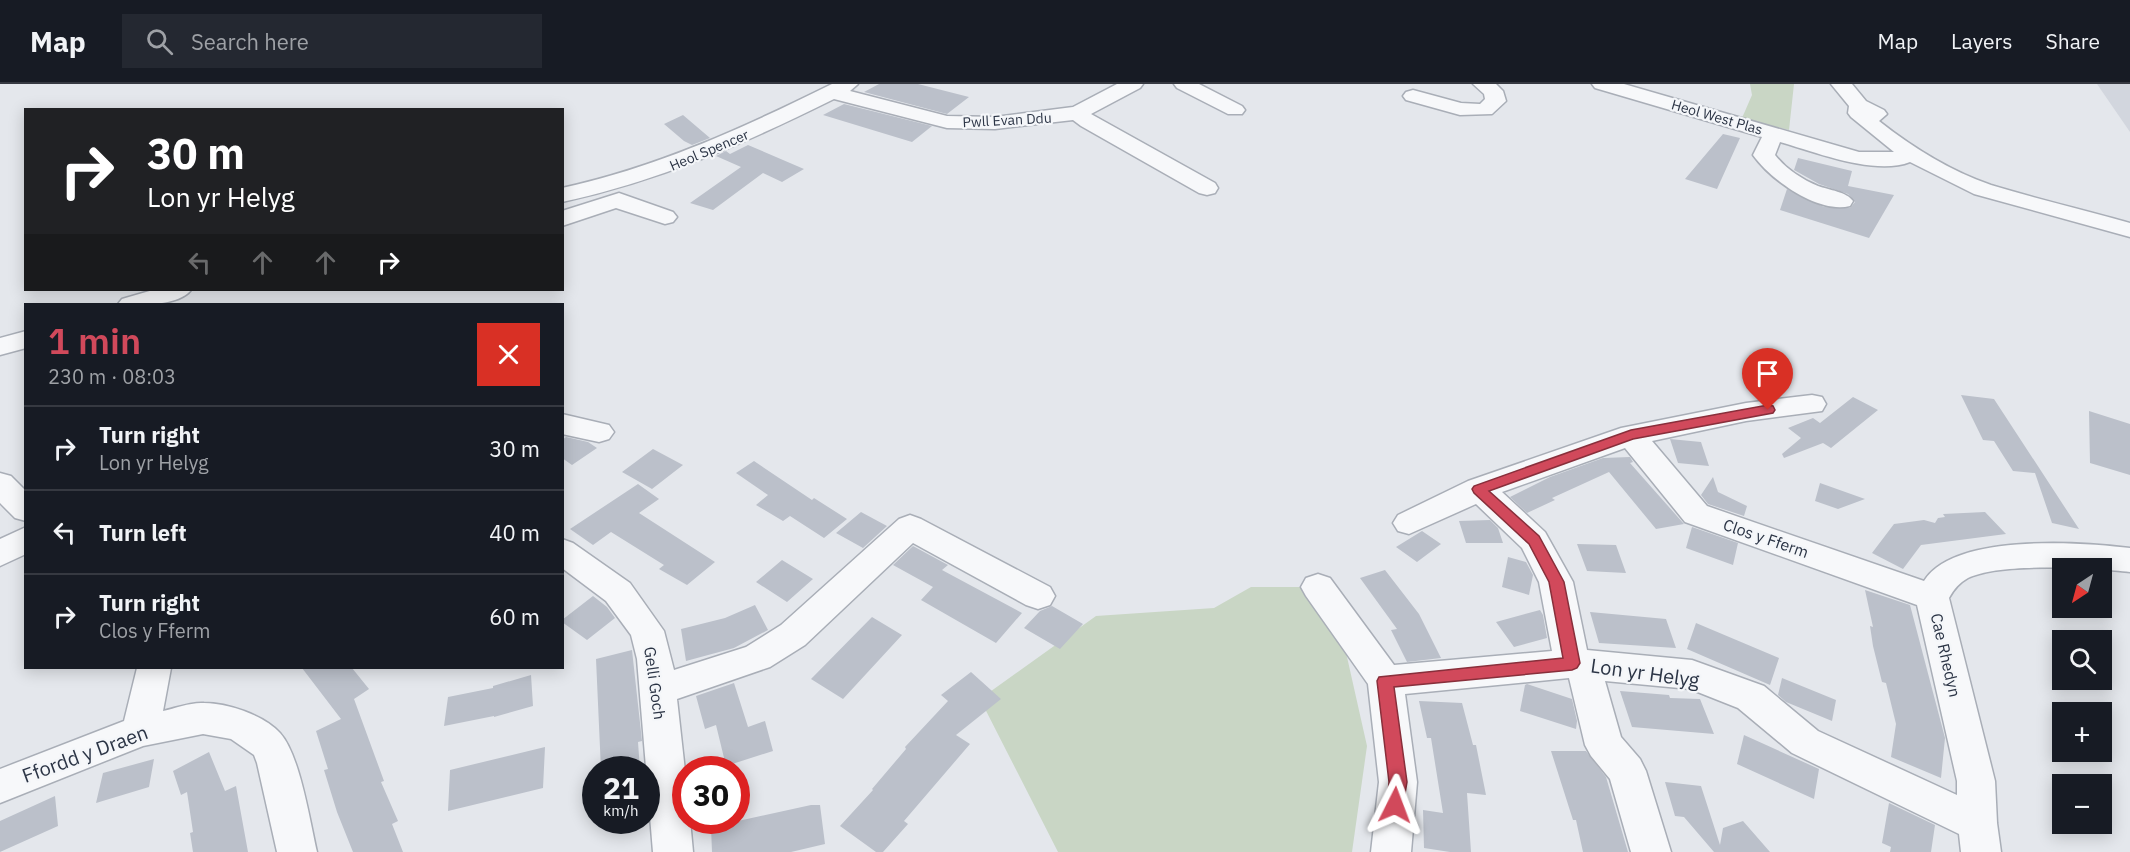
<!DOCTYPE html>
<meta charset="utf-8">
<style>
:root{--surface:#171b24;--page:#242831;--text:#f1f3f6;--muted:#9ea1a6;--line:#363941;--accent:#d1495b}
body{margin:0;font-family:"IBM Plex Sans",sans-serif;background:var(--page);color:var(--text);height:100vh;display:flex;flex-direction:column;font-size:22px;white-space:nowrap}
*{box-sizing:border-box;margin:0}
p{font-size:20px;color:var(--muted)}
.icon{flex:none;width:33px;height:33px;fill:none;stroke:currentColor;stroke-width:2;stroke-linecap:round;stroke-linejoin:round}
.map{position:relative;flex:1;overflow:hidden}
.sheet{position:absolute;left:24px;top:219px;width:540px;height:366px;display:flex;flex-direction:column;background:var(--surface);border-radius:0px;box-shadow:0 3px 15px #0003}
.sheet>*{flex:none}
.guide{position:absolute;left:24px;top:24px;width:540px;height:183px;border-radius:0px;box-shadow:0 3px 15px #0003;background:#202124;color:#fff;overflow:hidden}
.needle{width:39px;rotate:216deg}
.fabs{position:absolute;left:2052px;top:474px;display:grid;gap:12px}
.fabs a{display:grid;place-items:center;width:60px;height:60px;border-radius:0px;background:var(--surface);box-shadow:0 3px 15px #0003;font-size:30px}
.speed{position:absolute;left:582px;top:672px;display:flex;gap:12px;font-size:30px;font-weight:700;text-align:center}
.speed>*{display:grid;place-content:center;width:78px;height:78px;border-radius:50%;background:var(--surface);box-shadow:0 3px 15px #0003;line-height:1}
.speed small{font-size:15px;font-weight:400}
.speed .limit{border:9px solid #d22;background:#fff;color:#111}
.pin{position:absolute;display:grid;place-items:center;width:51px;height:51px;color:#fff;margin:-62px -26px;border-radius:50% 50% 50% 0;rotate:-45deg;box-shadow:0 0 6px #0007}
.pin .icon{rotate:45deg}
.me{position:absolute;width:66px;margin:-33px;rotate:3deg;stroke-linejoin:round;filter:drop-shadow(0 0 4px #0008)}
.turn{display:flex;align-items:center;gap:21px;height:126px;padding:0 24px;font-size:27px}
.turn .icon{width:78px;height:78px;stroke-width:2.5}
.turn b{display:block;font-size:42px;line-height:51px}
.lanes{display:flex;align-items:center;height:57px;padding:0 24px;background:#0003;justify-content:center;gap:30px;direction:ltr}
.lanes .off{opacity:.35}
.round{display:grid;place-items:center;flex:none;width:63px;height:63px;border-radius:0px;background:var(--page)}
.overview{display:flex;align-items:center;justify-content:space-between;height:102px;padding:0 24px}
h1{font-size:36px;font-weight:600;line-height:45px;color:var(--accent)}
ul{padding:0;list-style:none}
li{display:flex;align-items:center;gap:18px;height:84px;padding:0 24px;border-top:2px solid var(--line)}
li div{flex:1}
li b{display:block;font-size:22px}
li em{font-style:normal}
header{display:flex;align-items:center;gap:36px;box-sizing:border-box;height:84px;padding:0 30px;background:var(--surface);border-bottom:2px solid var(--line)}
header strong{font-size:28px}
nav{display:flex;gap:33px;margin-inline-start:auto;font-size:21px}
.search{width:420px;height:54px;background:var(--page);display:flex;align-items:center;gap:15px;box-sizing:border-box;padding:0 21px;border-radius:0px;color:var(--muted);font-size:22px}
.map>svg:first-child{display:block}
.built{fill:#d2d6de}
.green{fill:#c9d6c5}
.building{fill:#bbc0ca}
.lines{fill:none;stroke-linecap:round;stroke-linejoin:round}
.minor-casing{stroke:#a9aeb7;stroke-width:3}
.minor{fill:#f7f8fa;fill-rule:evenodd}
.route{fill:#d1495b;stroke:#882f3b;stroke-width:1.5}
.labels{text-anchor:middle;stroke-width:4.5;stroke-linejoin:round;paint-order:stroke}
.far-street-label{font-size:14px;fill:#2b3445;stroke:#f4f6f9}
.street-label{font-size:16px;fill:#2b3445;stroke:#f4f6f9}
.near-street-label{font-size:20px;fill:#2b3445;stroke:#f4f6f9}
</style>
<header>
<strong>Map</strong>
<div class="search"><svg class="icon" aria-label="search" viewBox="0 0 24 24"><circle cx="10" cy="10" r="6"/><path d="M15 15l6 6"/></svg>Search here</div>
<nav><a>Map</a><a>Layers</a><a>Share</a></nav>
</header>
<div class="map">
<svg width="2130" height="768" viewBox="0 0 2130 768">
<rect width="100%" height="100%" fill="#e4e7ec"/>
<path class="built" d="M2097,0H2130V48Z"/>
<path class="green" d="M1750,0H1794L1789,46L1742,34L1752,11Z
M1251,503H1306L1345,564L1367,662L1352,768H1058L980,615L1096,532L1214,524Z"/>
<path class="building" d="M879,0H918L969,13L947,30L864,8Z
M844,20L932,42L912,58L823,31Z
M683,31L710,54L692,61L684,57L664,40Z
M1723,50L1740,54L1717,105L1685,95Z
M748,61L804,85L782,98L763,89L713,126L690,119L741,83L716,72L726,67L730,70Z
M1798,74L1852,87L1848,102L1894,111L1869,154L1780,126L1787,105L1824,123L1850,124L1855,118L1848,110L1819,100L1794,86Z
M1961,311L1994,315L2079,445L2052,439L2035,389L2013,387L1994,357L1983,356Z
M1853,313L1878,326L1831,364L1823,359L1784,374L1782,370L1801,354L1788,344L1813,334L1820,339Z
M2089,327L2130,340V391L2090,379Z
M566,353L588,358L597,364L572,381L562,374V356Z
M1670,355L1701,358L1709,382L1678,379Z
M653,365L683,381L652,405L622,388Z
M1630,373L1633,378L1630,379L1684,440L1656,445L1609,388L1552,414L1555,416L1527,429L1510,413L1550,393L1603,374Z
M754,377L812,416L814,414L847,435L824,454L790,432L783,437L756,421L768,411L736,389Z
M1713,393L1718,408L1747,422L1744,432L1708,420L1701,411Z
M1820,399L1865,415L1838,425L1815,417Z
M638,400L659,415L639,429L715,478L687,501L659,485L664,481L611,448L593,461L570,445Z
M861,428L887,442L863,464L836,449Z
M1985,428L2006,450L1921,461L1903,485L1872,469L1894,440L1924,436L1935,439L1938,434L1945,433L1943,430Z
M1490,436L1498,444L1503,459H1466L1459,437Z
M1692,443L1738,459L1733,481L1686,464Z
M1422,447L1441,460L1417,478L1396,463Z
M1577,460L1616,461L1626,489L1587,487Z
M913,462L948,481L942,486L1022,529L996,559L921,516L933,503L893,481Z
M1508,473L1526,478L1533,491L1529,511L1502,503Z
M782,476L813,495L787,518L756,498Z
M1385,486L1419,530L1441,574L1407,578L1391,546L1397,545L1360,494Z
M1865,506L1910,521L1945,654L1941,694L1891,673L1896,640L1886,599L1882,598L1873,562L1870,542L1873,543Z
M593,512L607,523L615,534L587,556L562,538V536Z
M755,521L768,546L734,564L686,577L681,545L725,534Z
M1052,522L1083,540L1060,565L1024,544L1040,527Z
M1540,526L1543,531L1547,554L1514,563L1496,538Z
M1590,528L1666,535L1676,564L1599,559Z
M872,533L902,551L843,615L811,595Z
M1696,539L1779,574L1770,601L1687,565Z
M632,566L642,657L638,658L640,686H601L596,575Z
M302,584H352L369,605L354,615L384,697L381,698L398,737L392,740L403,768H353L337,728L324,686L328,685L316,647L341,635Z
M971,588L1001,615L956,651L970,660L904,737L908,740L883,768H876L840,742L873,706L872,705L906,665L905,663L948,617L941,611Z
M531,591L533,622L494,633V632L444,642L448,613L493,604V602Z
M1782,594L1836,616L1832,637L1786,618L1778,611Z
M734,599L748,643L765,637L773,667L726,682L716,641L705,645L696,612Z
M1527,600L1572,615L1577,637L1576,645L1520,627L1525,601Z
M1620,607L1669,611L1670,614L1700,615L1714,650L1632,643Z
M1419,617L1462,619L1473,661H1476L1486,711L1467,709L1471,768H1450L1424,764L1423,726L1443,729L1431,654H1427Z
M1744,651L1819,685L1814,715L1737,680Z
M545,663L543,704L448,727L450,686Z
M1551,667H1586L1606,693L1628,768H1583L1576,736H1573Z
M209,668L225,707L236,702L248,768H193L190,749L193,748L187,708L181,711L173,687Z
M154,675L149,703L96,719L103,689Z
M1665,698L1701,702L1720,761L1723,744L1743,737L1770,768H1714L1684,733L1675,732Z
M55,712L58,742L0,768V737Z
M1889,719L1935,741L1931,768H1890L1891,763L1882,759Z
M811,721H820L825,760L791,768H712L711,743Z"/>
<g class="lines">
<defs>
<path id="minor" d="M832,0H858L850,7L947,32L995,33L1073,23L1117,0H1143L1140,4L1091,30L1215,99L1218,104L1215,109L1207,111L1199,109L1081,42L1073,36L995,45L947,44L834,15C743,60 662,96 562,118V104C658,83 745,43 832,0Z
M1174,0H1199L1242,22L1245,26L1242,30H1228L1177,4Z
M1473,0H1496L1503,7L1506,17L1492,30L1460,31L1406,16L1403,12L1406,8L1413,6L1461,19L1480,20L1485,15L1484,10Z
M1592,0H1624L1859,68H1894L1851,33L1848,29L1849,22L1831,0H1852L1866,17L1884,26L1887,30L1879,37C1912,63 1950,87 1991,101C2037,115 2084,126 2130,139V153L1974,110L1910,78C1875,92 1815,68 1780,58L1775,71C1786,85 1801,95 1818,102C1829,106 1847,108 1853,117L1850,122C1818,130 1771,96 1753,71L1762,53L1595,4Z
M619,109L673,128L677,133L673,138L665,140L616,124L562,142V127Z
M153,206H191C179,222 136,222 118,220L122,215Z
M26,247V264L0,271V254Z
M1812,311L1822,313L1826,320L1822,327L1746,337L1652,357L1707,422L1924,497C1954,449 2080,458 2130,464V488C2094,484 2000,478 1968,494C1959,499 1954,505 1949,514L1995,697L1997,739L2001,768H1961L1959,750L1792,669L1738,624L1690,605L1605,597L1621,653L1640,675L1646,687L1671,768H1631L1610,695L1591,672L1585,661L1569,594L1405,610L1417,698L1411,768H1371L1379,698L1368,600L1306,512L1301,503L1306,494L1318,490L1330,494L1394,581L1552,567L1539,498L1522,464L1476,420L1409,450L1398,447L1393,439L1398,431L1468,397L1621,344L1746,319ZM1625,364L1685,438L1917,521L1957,697V711L1818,647L1764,602L1692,576L1587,566L1573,498L1545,448L1502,408Z
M562,330L609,341L614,348L609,355L599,358L562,350Z
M0,389L11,392L26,407V437L15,434L0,419Z
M910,431L921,435L1050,503L1055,512L1050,521L1038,525L1026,521L913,459L805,561L770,583L677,615L686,696V736H690L693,768H653L637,575L631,551L606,517L562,484V455L573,459L630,499L664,547L674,586L746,563L781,541L899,435Z
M26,443V470L0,482V455Z
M137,584H171L163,627C176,624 191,618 204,619C227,619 264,631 280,649C300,671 310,738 317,768H277L257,679L254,671L231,655L203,650L143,662L0,719V685L124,637Z"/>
</defs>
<use href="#minor" class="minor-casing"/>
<use href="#minor" class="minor"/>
</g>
<path class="route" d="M1768,321L1773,322L1775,326L1773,329L1633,355L1489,407L1539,452L1564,498L1580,579L1577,584L1572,586L1394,603L1407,698L1402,727L1395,729L1389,727L1387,721L1389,698L1377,597L1379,593L1563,574L1549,498L1529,460L1474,409L1472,405L1474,402L1631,346Z"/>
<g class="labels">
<g class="far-street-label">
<text transform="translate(1717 33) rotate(16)" y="5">Heol West Plas</text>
<text transform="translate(1007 36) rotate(-3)" y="5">Pwll Evan Ddu</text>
<text transform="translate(709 66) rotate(-23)" y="5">Heol Spencer</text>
</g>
<g class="street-label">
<text transform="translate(1766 454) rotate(19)" y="6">Clos y Fferm</text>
<text transform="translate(1946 571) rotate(77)" y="6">Cae Rhedyn</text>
<text transform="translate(655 599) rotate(82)" y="6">Gelli Goch</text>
</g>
<g class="near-street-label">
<text transform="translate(1645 589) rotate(8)" y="7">Lon yr Helyg</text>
<text transform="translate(85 670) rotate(-20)" y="7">Ffordd y Draen</text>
</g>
</g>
</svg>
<div class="fabs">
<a><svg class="needle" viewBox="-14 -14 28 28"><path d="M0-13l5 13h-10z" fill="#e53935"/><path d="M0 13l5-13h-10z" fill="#9ea1a6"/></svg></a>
<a><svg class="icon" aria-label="search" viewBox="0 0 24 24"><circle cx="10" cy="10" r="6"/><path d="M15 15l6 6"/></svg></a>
<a>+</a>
<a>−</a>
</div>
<div class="speed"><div>21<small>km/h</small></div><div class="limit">30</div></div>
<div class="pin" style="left:1768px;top:326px;background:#d93025"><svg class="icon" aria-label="arrive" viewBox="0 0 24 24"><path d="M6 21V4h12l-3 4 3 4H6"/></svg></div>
<svg class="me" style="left:1395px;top:721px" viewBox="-20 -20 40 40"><path d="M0-17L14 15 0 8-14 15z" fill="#d1495b" stroke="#fff" stroke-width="4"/></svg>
<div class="guide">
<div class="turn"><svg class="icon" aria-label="right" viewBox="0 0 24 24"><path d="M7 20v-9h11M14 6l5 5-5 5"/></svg><div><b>30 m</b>Lon yr Helyg</div></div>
<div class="lanes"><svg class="icon off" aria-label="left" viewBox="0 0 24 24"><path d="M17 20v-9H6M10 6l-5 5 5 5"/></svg><svg class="icon off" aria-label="ahead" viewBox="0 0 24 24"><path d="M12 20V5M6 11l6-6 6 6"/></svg><svg class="icon off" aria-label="ahead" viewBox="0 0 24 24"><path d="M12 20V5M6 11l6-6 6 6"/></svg><svg class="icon" aria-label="right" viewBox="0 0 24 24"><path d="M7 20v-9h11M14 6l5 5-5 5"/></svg></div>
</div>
<section class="sheet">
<div class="overview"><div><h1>1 min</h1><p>230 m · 08:03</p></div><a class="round" style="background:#d93025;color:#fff"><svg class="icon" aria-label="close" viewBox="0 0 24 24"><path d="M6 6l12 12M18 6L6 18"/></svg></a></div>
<ul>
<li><svg class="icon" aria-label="right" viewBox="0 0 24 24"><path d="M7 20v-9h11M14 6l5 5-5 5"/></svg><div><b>Turn right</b><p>Lon yr Helyg</p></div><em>30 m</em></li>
<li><svg class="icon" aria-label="left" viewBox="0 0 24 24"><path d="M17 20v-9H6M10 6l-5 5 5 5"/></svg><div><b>Turn left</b></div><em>40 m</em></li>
<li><svg class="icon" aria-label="right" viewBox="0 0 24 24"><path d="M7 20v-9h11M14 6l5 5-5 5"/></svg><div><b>Turn right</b><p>Clos y Fferm</p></div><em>60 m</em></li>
</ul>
</section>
</div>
